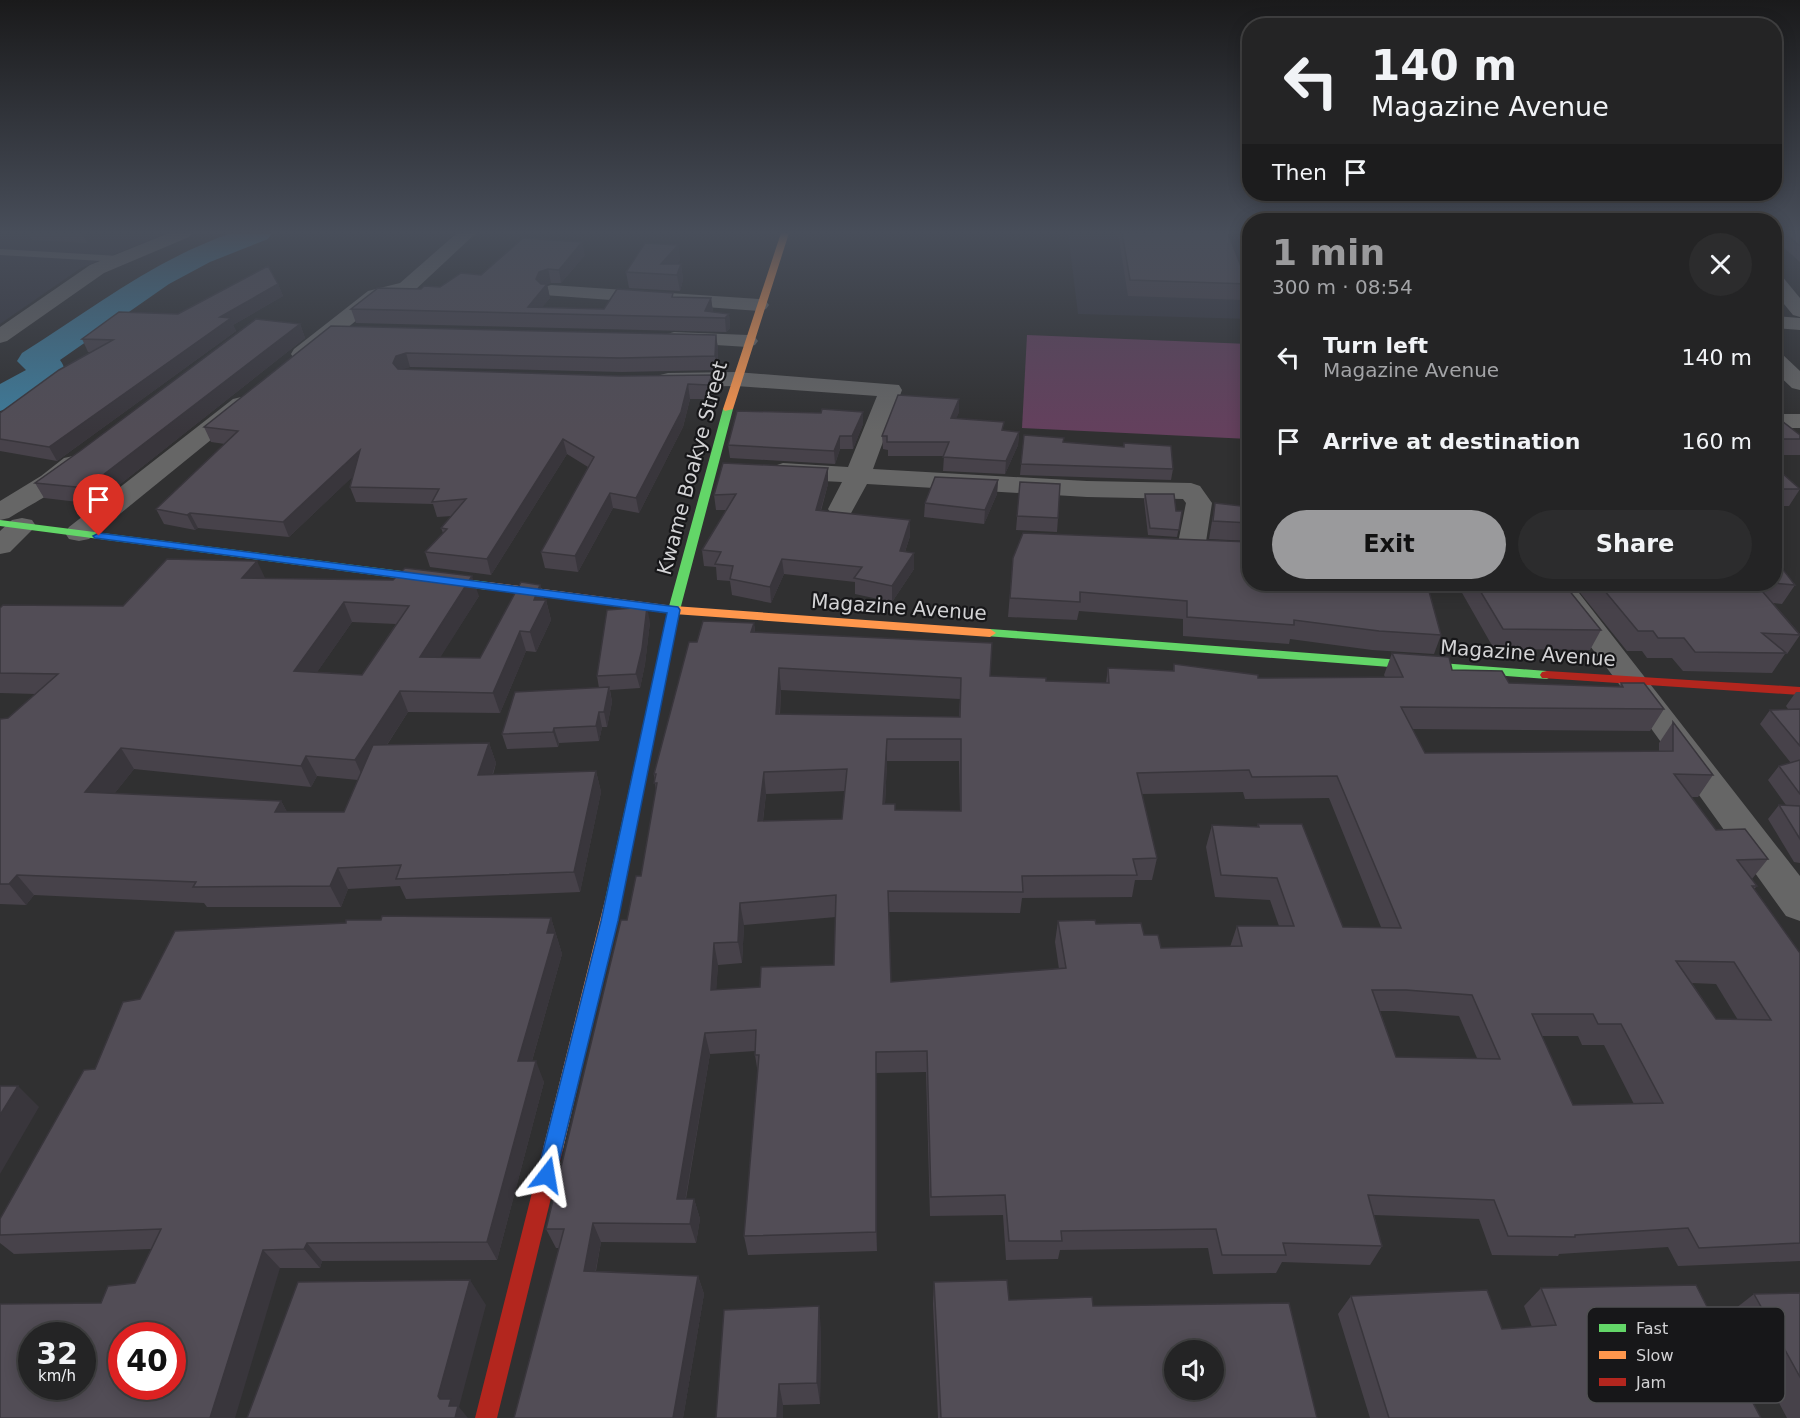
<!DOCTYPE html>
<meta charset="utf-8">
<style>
:root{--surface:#242425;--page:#2c2c2d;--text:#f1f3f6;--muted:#a3a4a7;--line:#414142;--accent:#9a9a9c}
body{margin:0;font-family:"DejaVu Sans",sans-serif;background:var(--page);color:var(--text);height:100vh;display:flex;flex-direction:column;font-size:22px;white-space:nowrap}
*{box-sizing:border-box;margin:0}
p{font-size:20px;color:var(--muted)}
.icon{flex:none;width:33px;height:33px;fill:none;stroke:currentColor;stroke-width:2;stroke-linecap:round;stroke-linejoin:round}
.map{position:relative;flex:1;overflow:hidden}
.side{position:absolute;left:1242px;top:213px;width:540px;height:378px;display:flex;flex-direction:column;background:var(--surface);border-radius:24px;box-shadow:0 3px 15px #0003,0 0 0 2px var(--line)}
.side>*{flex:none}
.guide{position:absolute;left:1242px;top:18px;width:540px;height:183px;border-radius:24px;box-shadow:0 3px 15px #0003,0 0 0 2px var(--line);background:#242425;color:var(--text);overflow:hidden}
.tools{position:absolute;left:1164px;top:1340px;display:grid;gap:12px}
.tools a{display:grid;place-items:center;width:60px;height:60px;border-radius:50%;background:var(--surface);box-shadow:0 3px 15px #0003,0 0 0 2px var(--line);font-size:30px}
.speed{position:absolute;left:18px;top:1322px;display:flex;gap:12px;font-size:30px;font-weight:700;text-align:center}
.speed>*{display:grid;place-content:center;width:78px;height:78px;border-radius:50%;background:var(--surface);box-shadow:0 3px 15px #0003,0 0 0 2px var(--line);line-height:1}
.speed small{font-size:15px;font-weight:400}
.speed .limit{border:9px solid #d22;background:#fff;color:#111}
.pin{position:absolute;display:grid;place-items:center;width:51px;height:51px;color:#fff;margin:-62px -26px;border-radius:50% 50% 50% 0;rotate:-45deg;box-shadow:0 0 6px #0007}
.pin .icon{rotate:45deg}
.me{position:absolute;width:66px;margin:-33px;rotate:14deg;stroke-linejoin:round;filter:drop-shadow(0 0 4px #0008)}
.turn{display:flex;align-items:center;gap:21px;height:126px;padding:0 30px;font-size:27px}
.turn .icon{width:78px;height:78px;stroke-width:2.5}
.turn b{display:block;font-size:42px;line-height:51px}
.then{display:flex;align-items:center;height:57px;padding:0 30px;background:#0003;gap:12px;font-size:22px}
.round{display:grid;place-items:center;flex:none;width:63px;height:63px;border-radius:32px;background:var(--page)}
.overview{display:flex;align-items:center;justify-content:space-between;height:102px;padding:0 30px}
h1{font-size:36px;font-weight:700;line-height:45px;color:var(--accent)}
.action{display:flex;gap:12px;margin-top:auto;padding:12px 30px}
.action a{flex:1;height:69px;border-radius:36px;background:var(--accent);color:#111;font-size:24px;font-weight:700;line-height:69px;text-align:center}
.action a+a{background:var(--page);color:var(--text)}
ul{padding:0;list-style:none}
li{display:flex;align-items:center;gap:18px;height:84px;padding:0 30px}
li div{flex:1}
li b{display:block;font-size:22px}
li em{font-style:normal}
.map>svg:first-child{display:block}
.built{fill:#37373f}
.green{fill:#64405d}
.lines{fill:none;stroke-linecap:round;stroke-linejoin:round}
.river{fill:#3e7c9b;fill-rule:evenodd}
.lane{fill:#666;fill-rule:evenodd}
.street{fill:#666;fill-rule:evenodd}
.fast{fill:#63d668;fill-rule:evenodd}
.slow{fill:#ff974d;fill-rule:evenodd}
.jam{fill:#b3261e;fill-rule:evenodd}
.wall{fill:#47424a;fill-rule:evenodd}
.shaded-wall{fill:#39363c}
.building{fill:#524d56;stroke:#39363c;stroke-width:1.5;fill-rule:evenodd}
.route{fill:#1a73e8;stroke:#114b97;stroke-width:1.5}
.labels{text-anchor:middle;stroke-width:4.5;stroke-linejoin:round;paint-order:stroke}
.street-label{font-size:20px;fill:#d3d3d5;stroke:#171719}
.key{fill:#171719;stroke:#4f4f51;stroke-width:1.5}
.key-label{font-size:16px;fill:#d3d3d5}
</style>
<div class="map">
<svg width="1800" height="1418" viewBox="0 0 1800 1418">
<rect width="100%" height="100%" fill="#303031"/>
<path class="built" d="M0,233H167L81,268L0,324Z
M1068,233L1249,236V319L1078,314Z"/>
<path class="green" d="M1027,335L1249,344V439L1022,428Z"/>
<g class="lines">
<path class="river" d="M231,233H272L268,239L210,262L169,284L60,360C63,364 65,368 64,373C60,386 13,408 0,411V384L26,370L17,361L22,353C94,308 150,262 231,233Z"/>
<path class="lane" d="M0,249L119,256L124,259L119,262L0,255Z"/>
<path class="street" d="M169,233H192L189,237L104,273L7,341L0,343V327L90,265Z
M457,233H476L414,291L382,299L310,359L302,360L294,359L291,354L294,349L368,291L400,283Z
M1774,273L1781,275L1800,298V317L1793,315L1774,292Z
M551,285L759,299L766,301L769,305L766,309L759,311L544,295L541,291L544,287Z
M1774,316L1800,318V330L1774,328Z
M674,332L748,335L755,337L758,341L755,345L748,347L667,342L664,338L667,334Z
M1774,353L1782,354L1800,371V390L1792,388L1774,371Z
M736,372L899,385L902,390L873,469L1087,481L1191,483L1200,486L1212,503L1205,548L1201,554L1191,556L1181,554L1177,548L1186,503L1183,499L1087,497L867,484L850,515L841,517L832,515L828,509L842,482L783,479L774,476L770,471L774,466L783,463L848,467L877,396L736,386L668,387L660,385L657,380L660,375L668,373Z
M241,397L249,399L253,404L249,409L89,539L79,541L69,539L65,533L69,527L233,399Z
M1774,414H1800V428H1774Z
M73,456L82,458L85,463C69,487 34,502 9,518L0,520V501L41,476L64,458Z
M22,518L32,520L36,526L10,552L0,554V531L12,520Z
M1543,584H1572L1800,876V921L1786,916L1622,688Z"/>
<path class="fast" d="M728,406L733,409L680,610L621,900L619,905L613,906L607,905L605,900L668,610L723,409Z
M0,520L488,582L494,586L488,590L0,526Z
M990,629L1547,671L1554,675L1547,679L986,636L984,633L986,630Z"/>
<path class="slow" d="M781,233H789L733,409L725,411L723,409Z
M488,582L674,606L990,629L996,633L990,637L674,614L484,589L482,586Z
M613,894L619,895L621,900L563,1149L560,1156L553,1158L546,1156L543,1149L605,900L607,895Z"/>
<path class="jam" d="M1547,671L1800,687V695L1542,678L1540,675L1542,672Z
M553,1140L560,1142L563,1149L497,1418H475L543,1149L546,1142Z"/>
</g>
<path class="wall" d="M28,233H106L87,243L32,240Z
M1118,233H1228L1248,284L1244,300L1128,296Z
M1774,233H1800V262L1774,239Z
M678,245L680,260L677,264H681L683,280L680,291L629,288L626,272Z
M585,255L561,283H551L547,284L550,298L542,307L604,309L673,297L711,298L713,312L729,314L730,328L726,332L356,323L351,309L421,289L440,287L481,275Z
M278,284L283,296L233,325L236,331L57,461L0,451V413L92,352H88L82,339L178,314Z
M300,324L305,338L95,504L44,498L35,483L80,451Z
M331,326L716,335L718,349L717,370L622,372L410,367L401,369L619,376L712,375L714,389L710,399H690L683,427L639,513L613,508L578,572L545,568L541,552L588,467L567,454L491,575L430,567L425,552L443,533L441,528L452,516L437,517L433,504L356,502L350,487L353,476L289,537L198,528L195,530L164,524L156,509L225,444L211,442L204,427Z
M1774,408L1782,421L1800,435V455H1774Z
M863,412V424L853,449H840L835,464L730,458L728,445L821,413Z
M959,412L956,418L1003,430L1019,432L1018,445L1005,474L943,471L944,456H888V450L883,449L882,436Z
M1024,435L1063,442L1123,447L1124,443L1173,469L1171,480L1020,475Z
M1250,444V480L1247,455Z
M1774,466L1800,489L1789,506H1774Z
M998,480L997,494L984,524L924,517L925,503Z
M1020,482L1058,518L1057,532L1016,530Z
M1247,482H1250V541L1209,539L1215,503L1243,506V500Z
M828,484L821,511L910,520V536L905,552L914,553V569L892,602L855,594V582L784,574L771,603L732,595L730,581L717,580L716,567L704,566L702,550L727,510H716L714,495Z
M1145,494L1176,511H1182L1177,537L1148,535L1144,500Z
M1013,558L1441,635L1434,654L1372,650L1290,639L1289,644L1183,636V619L1079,611L1077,620L1008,617Z
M1774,558L1795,585L1782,604L1773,603L1800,634V635L1787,654H1785L1772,673L1683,671L1672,658H1647L1642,651H1627L1573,584H1774Z
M265,579L479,596L440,657L480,658L540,585L544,600H546L551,620L536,652L526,651L500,713L408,712L387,745L489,743L496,763L493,775L596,771L601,792L580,892L406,899L400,886L348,889L341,907H207L204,903L34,895L26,905L0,904V719L8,718L36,694L0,693V608L123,606ZM352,622L396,624L362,675L317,672ZM134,769L311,787L317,776L358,780L344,812H287L281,801L114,794Z
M1457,584H1564L1601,630L1590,650L1494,649Z
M650,622L645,664L640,688L610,690L612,702L607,727H602L599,741L559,743L558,747L507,749L502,734L599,688L597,676Z
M754,623L755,632L990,676L1046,681L1106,683L1108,668L1173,671L1174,664L1258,678L1385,677L1384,675L1392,653L1452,670L1509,683L1619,687L1621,683L1664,709L1650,731L1412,729L1425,753L1659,751V743L1673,722L1713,775L1698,797H1691L1716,830L1768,859L1752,879L1757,886L1754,889L1800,953V1261L1678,1266L1668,1247L1559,1254L1558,1256L1492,1255L1479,1219L1374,1215L1382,1246L1370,1265L1282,1262L1276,1273L1213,1274L1208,1248L1060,1250L1058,1259L1006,1260L1003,1215L930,1216L926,1072L876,1073L877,1251L748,1255L744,1236L758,1074L755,1055V1051L710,1054L686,1199H694L700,1219L696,1243L601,1242L596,1271L698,1276L704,1294L683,1418L559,1248H556L546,1229L627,920L641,876L656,791L654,774L697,642ZM781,690L960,699L959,717L780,714ZM887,761H959L960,811L895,810L885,804ZM845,791L842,819L763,821L766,794ZM1243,792L1245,799L1329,798L1381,927H1343L1258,824L1257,827L1212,825L1206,847L1215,897L1270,900L1279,926H1237L1230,947L1161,948L1144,935L1096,924L1058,921L1055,942L1059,969L891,982L889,912L1020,913L1022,898L1132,897L1135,880H1152L1157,858L1142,794ZM836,917L834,965L760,987L716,990L718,965L742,963L744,925ZM1692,983L1716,984L1738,1020L1716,1019ZM1380,1011H1395L1459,1016L1477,1058L1396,1057ZM1542,1036H1578L1582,1045H1604L1634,1104L1573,1105Z
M1796,692H1800V863L1794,862L1768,819L1779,805H1786L1768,780L1779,766L1791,763L1760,724L1770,710L1788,709L1786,706Z
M551,918L562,954L532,1061L544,1082L497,1260L322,1261L320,1268H280L101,1303L135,1283L151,1249L14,1254L0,1243V1219L140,999L346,923Z
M934,1282L1009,1300L1093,1306L1317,1418H938L933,1304Z
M1541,1288L1731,1354L1728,1356L1761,1418H1370L1338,1314L1351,1296L1502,1329L1532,1327L1524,1306Z
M1800,1293V1418H1787L1731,1312L1754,1294Z
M821,1329L820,1404L783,1405L716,1418Z"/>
<path class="shaded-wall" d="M82,233H106L87,243Z
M582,242L585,255L561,283L559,270Z
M678,245L680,260L668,275L661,264Z
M681,264L683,280L680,291L677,275Z
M548,269L551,283L547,284L550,298L537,313L528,307L542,286L536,279L539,272Z
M278,284L283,296L233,325L236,331L57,461L49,447L220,317Z
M711,298L713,312L705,311Z
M729,314L730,328L726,332L725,318Z
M300,324L305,338L95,504L86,488Z
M716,335L718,349L717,370L715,356Z
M406,353L410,367L400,370L397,377L393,363L396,356Z
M712,375L714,389L710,399L708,385Z
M688,384L690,399L683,427L639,513L636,498Z
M959,399V412L951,431V418Z
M863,412V424L853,449L852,436Z
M1019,432L1018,445L1005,474L1006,461Z
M840,436V449L835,464L834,451Z
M563,439L567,454L491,575L487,559Z
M360,450L365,465L289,537L283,522Z
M828,468V484L816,526V510Z
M998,480L997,494L984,524L985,510Z
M610,493L613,508L578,572L575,556Z
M190,513L198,528L195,530L187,515Z
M910,520V536L900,567V551Z
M914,553V569L892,602V586Z
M782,559L784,574L771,603L770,587Z
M257,561L266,580L242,578Z
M472,576L479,596L428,677L420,657Z
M540,585L545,602L546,600L551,620L536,652L530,632L534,600Z
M344,602L352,622L304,691L294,671Z
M647,607L650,622L645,664L640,688L636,674Z
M754,623L756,644L751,632Z
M520,631L526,651L500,713L493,693Z
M779,668L781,690L778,736L776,714Z
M609,687L612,702L607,727L604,712Z
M400,691L408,712L364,780L355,760Z
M599,712L602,727L599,741L596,726Z
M554,728L559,743L558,747L553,732Z
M887,739V761L884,826L883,804Z
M489,743L496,763L485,796L478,775Z
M121,748L134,769L99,813L85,792Z
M306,756L317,776L311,787L301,766Z
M596,771L601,792L580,892L574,872Z
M764,772L766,794L760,843L758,821Z
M281,801L292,821L275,812Z
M338,868L348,889L341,907L330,886Z
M17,875L34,895L26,905L9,884Z
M740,903L744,925L742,963L738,942Z
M551,918L562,954L526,1082L518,1061L547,933Z
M714,943L718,965L715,1012L711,990Z
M705,1033L710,1054L682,1219L677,1199Z
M876,1052V1073L877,1251L876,1232Z
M536,1061L544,1082L497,1260L487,1242Z
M18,1086L39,1107L0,1174V1115Z
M694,1199L700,1219L696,1243L690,1224Z
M593,1223L601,1242L592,1289L584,1271Z
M307,1243L322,1261L320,1268L304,1249Z
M263,1250L280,1268L235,1418H210Z
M698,1276L704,1294L683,1418H673Z
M470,1280L486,1305L459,1407L468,1418H455L438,1396Z
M819,1306L821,1329L820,1404L817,1383Z
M779,1384L783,1405V1418H777Z"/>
<path class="building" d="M1122,233H1228L1248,284L1130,280Z
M1784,233H1800V246Z
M523,238L582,242L559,270L548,269L539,272L536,279L541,284H547L528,307L604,309L617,289L673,293L672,297L711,298L705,311L729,314L725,318L351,309L378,288L421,289L424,286L440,287L461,273L481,275Z
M645,243L678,245L661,264H681L677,275L626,272Z
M268,266L278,284L220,317L231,318L49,447L0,439V413L59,370L113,340L82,339L119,312L178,314Z
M256,319L300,324L86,488L35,483L80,451Z
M331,326L716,335L715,356L620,358L406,353L396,356L393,363L398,369L619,376L712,375L708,385L688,384L681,412L636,498L610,493L575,556L541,552L594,457L563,439L487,559L425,552L447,529L441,528L466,499L432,502L439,489L350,487L360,450L283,522L190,513L187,515L156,509L238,431L204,427Z
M898,395L959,399L951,418L1004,422L1002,430L1019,432L1006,461L943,457L949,442H887V436H882Z
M1774,408H1781L1782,421L1800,435V439H1774Z
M822,409L863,412L852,436H840L834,451L728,445L737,411L821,413Z
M1024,435L1064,438L1063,442L1124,447V443L1171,446L1173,469L1021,464Z
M723,463L828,468L816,510L910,520L900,551L914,553L892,586L854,578L862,567L782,559L770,587L730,579L733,566L715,564L721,552L702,550L736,494L714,495Z
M1774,466L1800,489H1774Z
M935,477L998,480L985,510L925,503Z
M1020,482L1060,484L1058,518L1017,516Z
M1247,482H1250V505Z
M1145,494H1174L1176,511H1182L1179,530L1150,528Z
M1215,503L1250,507V523L1213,521Z
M1023,533L1250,542V584H1427L1441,635L1379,631L1294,620V625L1187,617V601L1080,592V602L1010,598L1013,558Z
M1774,558L1795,585L1774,583Z
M167,559L257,561L242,578L393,580L405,568L472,576L420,657L480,658L521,582L540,585L534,600H546L530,632L520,631L493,693L400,691L355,760L306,756L301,766L121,748L85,792L281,801L275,812H344L373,745L489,743L478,775L596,771L574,872L396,879L401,865L338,868L330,886L193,887L196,882L17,875L9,884H0V719L8,718L58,674L0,673V608L3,605L123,606ZM344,602L409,606L362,675L294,671Z
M1476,584H1564L1601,630L1503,629Z
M1599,584H1756L1800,635L1762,633L1786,653L1695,652L1684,638H1658L1653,631H1638Z
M647,607L642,649L636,674L597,676L607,610Z
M703,621L754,623L751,632L992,643L990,676L1046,678V681L1109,683L1108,668L1174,671V664L1258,675V678L1403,677L1392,653L1449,657L1452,670L1502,671L1509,683L1623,687L1621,683H1644L1664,709L1401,707L1425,753L1673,751V722L1713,775L1674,774L1716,830L1745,829L1768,859L1737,860L1757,886H1752L1800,953V1243L1699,1248L1688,1228L1575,1235V1237L1508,1236L1494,1200L1368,1195L1382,1246L1283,1243L1286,1255H1222L1216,1229L1061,1231L1062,1241H1009L1005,1195L931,1197L927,1051L876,1052V1232L744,1236L759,1055H755L756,1030L705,1033L677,1199H694L690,1224L593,1223L584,1271L698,1276L673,1418H514L564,1229H546L621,920H627L636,876H641L657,783H654L656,774H654L689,642H697ZM779,668L961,678L960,717L776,714ZM887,739H961V811L895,810V804H883ZM847,769L842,819L758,821L764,772ZM1249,770L1252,777L1337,776L1401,928L1343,927L1302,824H1258L1259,827L1212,825L1221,875L1277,878L1294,926H1237L1242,946L1161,948L1158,935H1144L1141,923L1096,924L1095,920L1058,921L1066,968L891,982L888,891L1023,892L1022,876L1137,875L1133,859L1157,858L1137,773ZM836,895L834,965L761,967L760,987L711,990L714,943L738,942L740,903ZM1676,961L1734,962L1771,1020L1716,1019ZM1372,990H1406L1472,995L1500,1059L1396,1057ZM1532,1014H1593L1598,1024H1621L1663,1103L1573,1105Z
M609,687L604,712H599L596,726L554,728L553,732L502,734L515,692Z
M1800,709V746L1770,710Z
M1800,760V794L1779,766Z
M1779,805L1800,806V839Z
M382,916L551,918L547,933H555L518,1061H536L487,1242L307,1243L304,1249L263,1250L210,1418H0V1304L101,1303L108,1286L135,1283L161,1229L0,1235V1219L84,1070L95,1069L123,1002L140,999L175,931L346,923V920H381ZM32,1335H82V1386H32ZM122,1335H172V1386H122Z
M0,1086H18L0,1115Z
M470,1280L438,1396L440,1399H451L449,1406H458L455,1418H247L298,1282Z
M1007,1280L1009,1300L1092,1297L1093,1306L1289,1303L1317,1418H941L934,1282ZM1174,1350H1214V1389H1174Z
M1696,1285L1731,1354H1727L1761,1418H1389L1351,1296L1487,1290L1502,1329L1556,1325L1541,1288Z
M1800,1293V1377L1754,1294Z
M819,1306L817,1383L779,1384L777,1418H716L724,1310Z"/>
<linearGradient id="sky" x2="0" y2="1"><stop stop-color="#1a1a1b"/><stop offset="0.54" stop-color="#484e5a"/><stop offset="1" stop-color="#484e5a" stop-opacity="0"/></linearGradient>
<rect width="1800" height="431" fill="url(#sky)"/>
<path class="route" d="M99,533L678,607L680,610L618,921L554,1182L547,1184L540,1182L537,1175L601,921L667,613L95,538L93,536Z"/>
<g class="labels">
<g class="street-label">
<text transform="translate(692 468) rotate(-75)" y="7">Kwame Boakye Street</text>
<text transform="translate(899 607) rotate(4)" y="7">Magazine Avenue</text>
<text transform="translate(1528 653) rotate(4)" y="7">Magazine Avenue</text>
</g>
</g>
<rect x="1587" y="1307" width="198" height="96" rx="9" class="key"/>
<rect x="1599" y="1324" width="27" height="8" fill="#63d668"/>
<rect x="1599" y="1351" width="27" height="8" fill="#ff974d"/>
<rect x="1599" y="1378" width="27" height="8" fill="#b3261e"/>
<g class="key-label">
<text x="1636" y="1334">Fast</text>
<text x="1636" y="1361">Slow</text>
<text x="1636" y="1388">Jam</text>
</g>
</svg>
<div class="tools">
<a><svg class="icon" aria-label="sound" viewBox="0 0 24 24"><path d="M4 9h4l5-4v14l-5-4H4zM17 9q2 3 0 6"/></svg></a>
</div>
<div class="speed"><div>32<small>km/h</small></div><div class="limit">40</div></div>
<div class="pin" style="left:99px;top:536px;background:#d93025"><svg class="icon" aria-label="arrive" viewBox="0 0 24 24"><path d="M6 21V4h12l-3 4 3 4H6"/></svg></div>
<svg class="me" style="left:547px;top:1175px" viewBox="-20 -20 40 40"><path d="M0-17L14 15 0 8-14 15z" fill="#1a73e8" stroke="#fff" stroke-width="4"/></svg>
<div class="guide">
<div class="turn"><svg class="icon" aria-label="left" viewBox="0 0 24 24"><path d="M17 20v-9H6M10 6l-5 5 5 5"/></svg><div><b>140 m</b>Magazine Avenue</div></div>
<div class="then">Then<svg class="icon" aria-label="arrive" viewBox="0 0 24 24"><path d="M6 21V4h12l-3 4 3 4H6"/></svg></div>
</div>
<section class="side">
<div class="overview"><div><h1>1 min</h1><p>300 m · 08:54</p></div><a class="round"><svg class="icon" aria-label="close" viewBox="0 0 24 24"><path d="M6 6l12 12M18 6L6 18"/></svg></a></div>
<ul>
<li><svg class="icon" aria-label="left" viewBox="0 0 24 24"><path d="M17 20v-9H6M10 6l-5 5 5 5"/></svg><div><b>Turn left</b><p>Magazine Avenue</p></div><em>140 m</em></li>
<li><svg class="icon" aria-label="arrive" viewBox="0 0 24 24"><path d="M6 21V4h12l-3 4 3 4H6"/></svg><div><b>Arrive at destination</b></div><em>160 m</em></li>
</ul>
<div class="action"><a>Exit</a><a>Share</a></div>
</section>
</div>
